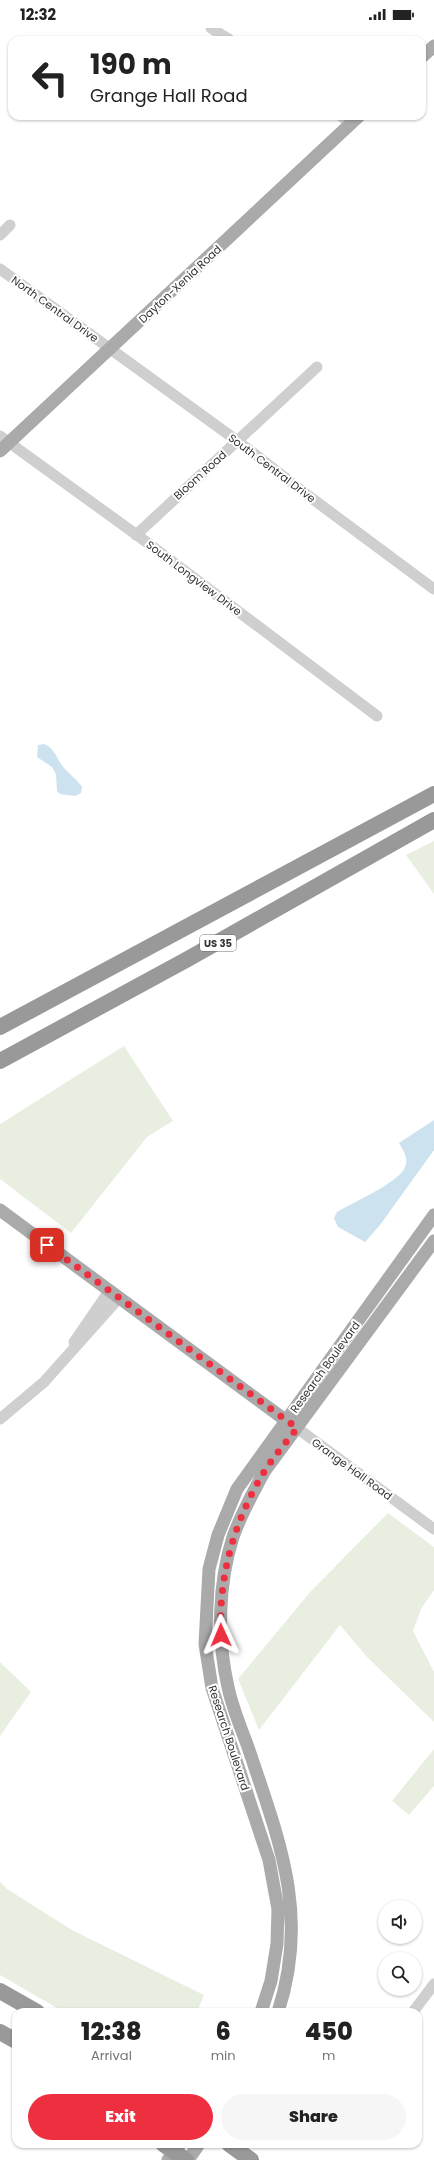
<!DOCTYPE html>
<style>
:root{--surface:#fff;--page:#f6f6f6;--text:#222;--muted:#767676;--accent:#ee2f40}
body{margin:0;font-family:Poppins,sans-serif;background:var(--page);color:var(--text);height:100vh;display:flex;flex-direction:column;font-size:15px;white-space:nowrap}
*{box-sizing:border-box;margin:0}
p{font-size:13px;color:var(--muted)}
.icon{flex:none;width:22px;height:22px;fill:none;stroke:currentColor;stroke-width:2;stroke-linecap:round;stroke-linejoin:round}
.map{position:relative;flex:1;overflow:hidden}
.drawer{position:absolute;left:12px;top:1980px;width:410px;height:140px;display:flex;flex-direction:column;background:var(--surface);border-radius:12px;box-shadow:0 1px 3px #0004}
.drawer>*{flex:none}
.top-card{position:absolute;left:8px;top:8px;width:418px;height:84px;border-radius:12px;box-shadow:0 1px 3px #0004;background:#fff;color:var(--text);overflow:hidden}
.tools{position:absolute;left:378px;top:1872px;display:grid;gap:8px}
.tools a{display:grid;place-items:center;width:44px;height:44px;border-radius:50%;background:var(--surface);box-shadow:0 1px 3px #0004;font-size:20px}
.pin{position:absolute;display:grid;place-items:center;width:34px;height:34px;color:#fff;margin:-17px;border-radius:8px;box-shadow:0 2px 6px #0006}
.me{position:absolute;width:44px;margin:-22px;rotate:359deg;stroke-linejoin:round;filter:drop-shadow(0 0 3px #0008)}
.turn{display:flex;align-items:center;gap:14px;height:84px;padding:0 16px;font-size:18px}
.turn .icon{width:52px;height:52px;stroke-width:2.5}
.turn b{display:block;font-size:28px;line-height:34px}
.eta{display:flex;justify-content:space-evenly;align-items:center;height:68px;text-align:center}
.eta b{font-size:24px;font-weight:800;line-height:28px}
.button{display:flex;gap:8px;margin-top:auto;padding:8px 16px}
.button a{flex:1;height:46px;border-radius:24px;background:var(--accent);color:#fff;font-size:16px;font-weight:800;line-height:46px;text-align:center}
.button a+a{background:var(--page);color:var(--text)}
.status{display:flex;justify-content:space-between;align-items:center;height:28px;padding:0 20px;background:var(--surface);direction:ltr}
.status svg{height:11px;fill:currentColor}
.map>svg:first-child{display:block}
.green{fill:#e9efe0}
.water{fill:#cce2ef}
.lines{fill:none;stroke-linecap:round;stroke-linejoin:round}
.minor{stroke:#cfcfcf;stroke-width:11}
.major{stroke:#aaa;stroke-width:13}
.highway{stroke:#999;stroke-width:16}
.highway-bridge{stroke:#999;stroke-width:16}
.route{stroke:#ee2f40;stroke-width:7;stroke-dasharray:0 12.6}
.labels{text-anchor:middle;stroke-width:4;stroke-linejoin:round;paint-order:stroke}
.shield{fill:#fff;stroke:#707070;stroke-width:1}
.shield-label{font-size:10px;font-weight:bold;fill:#323232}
.street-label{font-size:11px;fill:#323232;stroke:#fff}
</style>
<div class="status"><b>12:32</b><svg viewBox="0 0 49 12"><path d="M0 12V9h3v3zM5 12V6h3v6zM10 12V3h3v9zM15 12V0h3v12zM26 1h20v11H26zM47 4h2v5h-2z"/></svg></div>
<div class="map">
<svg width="434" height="2132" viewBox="0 0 434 2132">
<rect width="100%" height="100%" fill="#fff"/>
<path class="green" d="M434,813V866L406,827Z
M124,1018L173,1093L147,1109L71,1205L0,1151V1096Z
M388,1485L434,1519V1562L421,1581L413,1603L434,1644V1694L367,1629L340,1597L259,1702L238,1651L311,1563Z
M0,1634L31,1664L0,1708Z
M434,1721V1758L409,1787L392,1773Z
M0,1854L7,1861L72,1902L204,1967L197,1984H64L0,1947Z"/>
<path class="water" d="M44,716C56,721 56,731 64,740C70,747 77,751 82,759L81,765L75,768L60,766L57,763L56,746L52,739L37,729L38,717Z
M434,1092V1122L380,1197L365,1214L338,1199L334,1190L337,1184C352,1175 400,1154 405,1139C409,1130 403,1122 399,1115Z"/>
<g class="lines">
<path class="minor" d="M211,0L230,12
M341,88L351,95
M0,207L10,197
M0,241L243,417L306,466L434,561
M0,408L141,510L377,688
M136,507L317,339
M74,1314L109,1263
M0,1391L44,1354L119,1270
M297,1400L434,1501
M413,1984L434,1956"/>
<path class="major" d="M422,29L434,18
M0,423L359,88
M0,1182L292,1397
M261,1984L271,1953L277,1916L278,1881L269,1832L212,1660L205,1616L209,1541L218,1507L237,1461L434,1187
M278,1984C310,1886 279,1812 248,1719C241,1700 232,1679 228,1659C217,1611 218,1556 233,1509C241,1486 253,1465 264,1444L434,1213
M168,2132L180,2116
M188,2132L199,2116"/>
<path class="highway" d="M0,999L434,766
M0,1033L186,932L434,792
M0,1963L37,1984
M0,2004L16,2013
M229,2116L251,2132"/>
<path class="highway-bridge" d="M163,2116L186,2132"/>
</g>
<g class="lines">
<path class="route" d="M47,1217L297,1400C286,1415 273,1429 264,1444C234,1493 218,1550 221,1607"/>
</g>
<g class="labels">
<rect class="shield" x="200" y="907" width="36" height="16" rx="3"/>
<g class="shield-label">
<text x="218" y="919">US 35</text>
</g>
<g class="street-label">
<text transform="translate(180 256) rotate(-43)" y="4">Dayton-Xenia Road</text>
<text transform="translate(55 281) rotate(36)" y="4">North Central Drive</text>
<text transform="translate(272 440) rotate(37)" y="4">South Central Drive</text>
<text transform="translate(200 447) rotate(-42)" y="4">Bloom Road</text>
<text transform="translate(194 550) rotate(37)" y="4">South Longview Drive</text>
<text transform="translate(325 1339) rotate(-54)" y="4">Research Boulevard</text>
<text transform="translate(352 1441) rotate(36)" y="4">Grange Hall Road</text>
<text transform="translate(229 1710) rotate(72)" y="4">Research Boulevard</text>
</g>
</g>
</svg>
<div class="tools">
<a><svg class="icon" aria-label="sound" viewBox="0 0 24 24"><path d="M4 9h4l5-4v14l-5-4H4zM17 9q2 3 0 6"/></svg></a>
<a><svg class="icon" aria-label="search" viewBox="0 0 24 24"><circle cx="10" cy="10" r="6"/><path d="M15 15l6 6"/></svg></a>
</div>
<div class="pin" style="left:47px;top:1217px;background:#d93025"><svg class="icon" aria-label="arrive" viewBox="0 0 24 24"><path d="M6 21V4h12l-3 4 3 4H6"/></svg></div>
<svg class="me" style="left:221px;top:1607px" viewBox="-20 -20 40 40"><path d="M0-17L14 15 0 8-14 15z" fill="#ee2f40" stroke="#fff" stroke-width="4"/></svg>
<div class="top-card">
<div class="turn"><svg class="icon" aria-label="left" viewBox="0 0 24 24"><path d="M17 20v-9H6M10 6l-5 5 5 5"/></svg><div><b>190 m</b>Grange Hall Road</div></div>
</div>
<section class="drawer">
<div class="eta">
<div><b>12:38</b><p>Arrival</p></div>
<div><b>6</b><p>min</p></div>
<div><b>450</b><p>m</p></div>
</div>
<div class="button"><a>Exit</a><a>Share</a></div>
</section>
</div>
